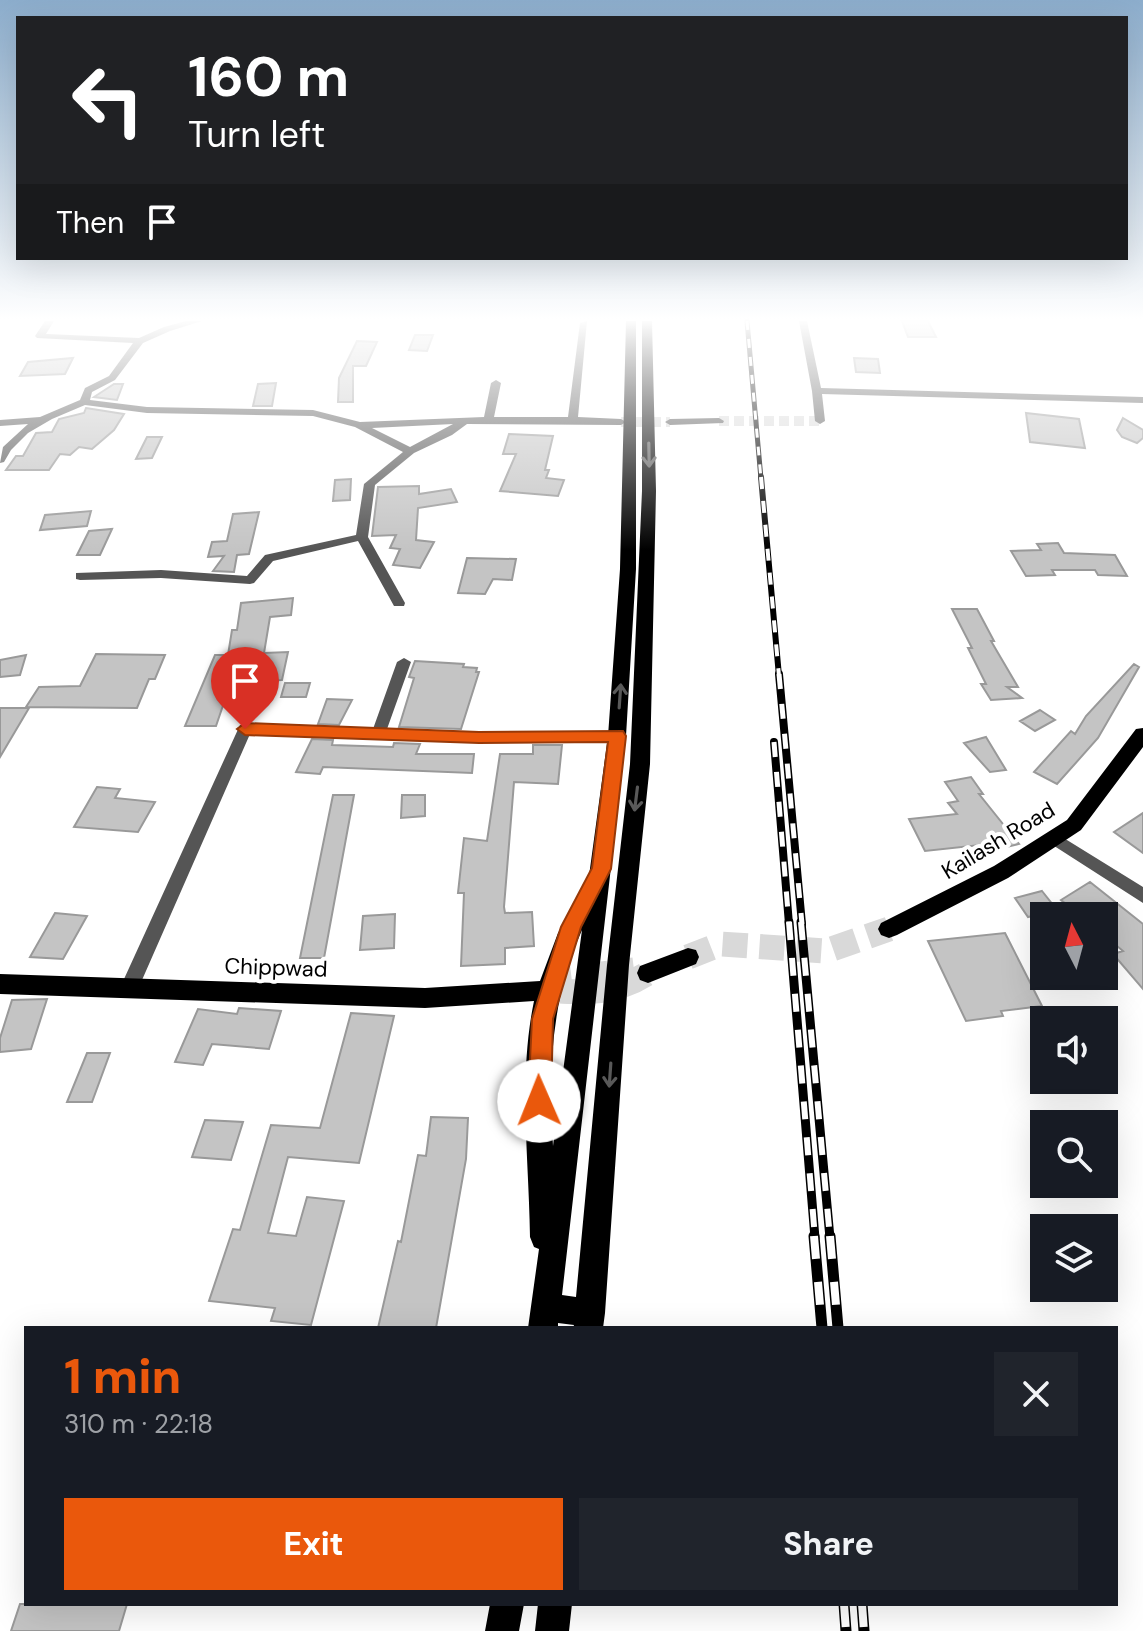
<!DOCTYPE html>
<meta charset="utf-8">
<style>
:root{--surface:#171b24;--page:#20242c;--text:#f1f3f6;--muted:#9ea1a6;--accent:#ea580c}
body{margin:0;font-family:"DM Sans",sans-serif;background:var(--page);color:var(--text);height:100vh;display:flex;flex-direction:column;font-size:30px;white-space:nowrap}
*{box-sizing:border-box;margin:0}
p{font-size:26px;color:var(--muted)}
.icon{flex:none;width:44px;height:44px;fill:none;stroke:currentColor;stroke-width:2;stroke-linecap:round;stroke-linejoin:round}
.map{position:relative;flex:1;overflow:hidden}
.panel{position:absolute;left:24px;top:1326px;width:1094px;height:280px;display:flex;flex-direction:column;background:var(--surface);border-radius:0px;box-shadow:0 8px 32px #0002}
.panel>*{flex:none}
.top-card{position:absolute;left:16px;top:16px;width:1112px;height:244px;border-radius:0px;box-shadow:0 8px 32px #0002;background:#202124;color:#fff;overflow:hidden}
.needle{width:52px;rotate:354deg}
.fabs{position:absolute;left:1030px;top:902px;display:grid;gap:16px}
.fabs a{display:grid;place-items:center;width:88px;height:88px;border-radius:0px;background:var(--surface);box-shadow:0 8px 32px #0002;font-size:40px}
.pin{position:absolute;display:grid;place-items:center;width:68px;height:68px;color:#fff;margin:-82px -34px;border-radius:50% 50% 50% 0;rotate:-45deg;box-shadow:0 0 8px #0007}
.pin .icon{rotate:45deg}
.me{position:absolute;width:88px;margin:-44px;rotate:359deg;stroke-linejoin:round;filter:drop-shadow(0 0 6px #0008)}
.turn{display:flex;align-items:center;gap:28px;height:168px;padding:0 40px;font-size:36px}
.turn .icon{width:104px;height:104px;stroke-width:2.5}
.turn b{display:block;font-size:56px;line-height:68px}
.then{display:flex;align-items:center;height:76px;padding:0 40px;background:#0003;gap:16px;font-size:30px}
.round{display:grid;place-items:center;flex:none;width:84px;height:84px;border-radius:0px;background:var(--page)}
.head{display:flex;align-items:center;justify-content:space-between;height:136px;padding:0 40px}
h1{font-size:48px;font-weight:800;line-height:60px;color:var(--accent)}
.cta{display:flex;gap:16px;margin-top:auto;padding:16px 40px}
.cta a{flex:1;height:92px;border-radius:0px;background:var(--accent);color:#fff;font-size:32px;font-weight:800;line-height:92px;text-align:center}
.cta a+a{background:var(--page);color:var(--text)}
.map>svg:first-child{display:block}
.building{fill:#c4c4c4;stroke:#999;stroke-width:2}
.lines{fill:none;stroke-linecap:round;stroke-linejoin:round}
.minor-tunnel{stroke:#d9d9d9;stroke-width:10;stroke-dasharray:10 5;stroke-linecap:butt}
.primary-tunnel{stroke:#d9d9d9;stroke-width:25;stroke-dasharray:25 12;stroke-linecap:butt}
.minor{fill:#555;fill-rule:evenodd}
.primary{fill:#000;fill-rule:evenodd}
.rail-far4-casing{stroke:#000;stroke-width:5}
.rail-far3-casing{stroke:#000;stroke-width:6}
.rail-far2-casing{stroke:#000;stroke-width:8}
.rail-far1-casing{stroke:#000;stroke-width:9}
.rail-casing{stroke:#000;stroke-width:11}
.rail-far4{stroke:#fff;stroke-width:3;stroke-dasharray:9;stroke-linecap:butt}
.rail-far3{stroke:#fff;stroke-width:4;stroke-dasharray:12;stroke-linecap:butt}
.rail-far2{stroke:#fff;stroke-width:5;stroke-dasharray:15;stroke-linecap:butt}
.rail-far1{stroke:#fff;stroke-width:6;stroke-dasharray:18;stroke-linecap:butt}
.rail{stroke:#fff;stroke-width:8;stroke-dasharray:23;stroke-linecap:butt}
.oneway{stroke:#595959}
.route{fill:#ea580c;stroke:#983908;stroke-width:2}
.labels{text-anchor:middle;stroke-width:8;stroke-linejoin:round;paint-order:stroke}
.street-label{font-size:22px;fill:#000;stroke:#fff}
</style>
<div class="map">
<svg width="1143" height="1631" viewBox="0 0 1143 1631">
<rect width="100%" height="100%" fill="#fff"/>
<path class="building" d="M902,321H928L936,337H908Z
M415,335H433L427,351L409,350Z
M357,341L377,342L366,366H353V402H338L339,378Z
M73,358L65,374L20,376L28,362Z
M854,358L878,359L880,373L856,372Z
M276,383L272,406H253L258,384Z
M114,384H123L117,400L94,397Z
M86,408L124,414L114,430L92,449L79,447L70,455L60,454L49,470H6L16,456H23L36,433L52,432L59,419L84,413Z
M1026,413L1079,419L1085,448L1030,442Z
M1123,418L1143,430V438L1137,443L1122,437L1117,430Z
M509,434L553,436L545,470H549L546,478L564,480L558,496L500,491L516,454H503Z
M147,437H162L152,458L136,459Z
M351,479L350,500L333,501L335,480Z
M419,486V494L451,489L457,502L418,508L416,540L434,542L420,568L393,565L400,549L390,548L396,535L372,536L378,487Z
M91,511L87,526L40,530L45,515Z
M259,512L249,554L237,555L234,572L213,571L224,556L208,557L212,542L227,541L233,514Z
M112,529L100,555H77L89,531Z
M1058,543L1064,553L1115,555L1127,576L1098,575L1095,570H1052L1055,575L1026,576L1011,551L1041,550L1037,544Z
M467,558L516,559L512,580L493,579L485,594L458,593Z
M293,598L291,615L270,617L264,653L288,652L282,680L231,682L216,726H185L215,655H228L232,630H237L241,603Z
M952,609H977L994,641H991L1018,687H1007L1022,698L991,700L981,684H986L968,648H972Z
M96,654L165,655L155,679H149L137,708L26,707L39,687L80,686Z
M26,655L20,675L0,677V660Z
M415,661L464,664L463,667L477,668L476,672H479L461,729L399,727L414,678L409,677Z
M1134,664L1139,667L1098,738L1057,784L1034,772L1071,731L1075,734L1086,716Z
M285,683H310L306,697H281Z
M327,699L352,700L339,725L318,724Z
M0,708H29L0,757Z
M1040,710L1055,720L1035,731L1020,721Z
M986,737L1006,770L990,772L964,743Z
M312,739L333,740L332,745L393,747L394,743L420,744L416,754H474L472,773L323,767L320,774L296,772Z
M533,745H562L558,784L514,782L504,907L505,913L532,912L534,946L505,948V964L461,966L464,893H458L464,838L487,841L500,754H533Z
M971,777L983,794H979L1019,844L986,852L980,845L925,851L909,819L957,814L948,803L958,801L945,782Z
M97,787L120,789L115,798L155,802L138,832L74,827Z
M333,795H354L324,958H300Z
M402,795H425V816L401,818Z
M1143,813V853L1114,832Z
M1090,882L1143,924V989L1113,954L1123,951L1104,935V916H1081L1061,900Z
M1042,891L1057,910L1028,917L1015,898Z
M55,913L87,916L63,959L30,957Z
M395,914L394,948L360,950L363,916Z
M1005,933L1042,1006L1001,1011L1003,1016L966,1021L928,941Z
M47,999L31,1049L0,1052V1038L12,1000Z
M239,1008L281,1011L269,1049L212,1044L203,1065L175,1062L198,1009L237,1014Z
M351,1013L394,1016L359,1163L288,1157L268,1233L296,1236L307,1197L344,1201L311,1325L271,1321L275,1308L209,1301L233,1229L240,1230L271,1125L320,1128Z
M87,1053H110L92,1102H67Z
M431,1117L468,1118L466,1159L436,1328H378L398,1241L401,1242L418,1155L426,1156Z
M205,1120L243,1122L231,1160L192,1157Z
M20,1604H127L119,1631H11Z"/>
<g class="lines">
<path class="minor-tunnel" d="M719,421H820
M621,422H670"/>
<path class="primary-tunnel" d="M688,957L721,944L826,951L889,929
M550,990C585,994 618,993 648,973
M550,990L569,978L634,970"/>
<path class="minor" d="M45,321H54L46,334L139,338L164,327L186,321H202L170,331L143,343L115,380L92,392L90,400L147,407L313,410L360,422L484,417L491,383L496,380L501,383L494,417H568L580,323L587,321L578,417L621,419L626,422L621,425L467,424L452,435L414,453L375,485L368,537L405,603L404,606H394L358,541L273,561L254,583L250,584L161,578L80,580L76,579V573L161,570L247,576L265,555L356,535L364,484L403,452L355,427L313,416L147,413L85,405L52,419L28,433L11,450L4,462L0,463L3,447L28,424L0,426V420L40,417L80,400L85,388L109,376L133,343L37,338L35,336ZM453,424L410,447L372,428Z
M799,321H807L821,388L1143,397V403L822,394L825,421L820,424L815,421L812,391Z
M719,418L724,421L723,423L670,425L665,422L670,419Z
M404,658L411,662L387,729L479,733L617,731L624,736L617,741L479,743L250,734L135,996L128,998L121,996L119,990L240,725L373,729L397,662Z
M1054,832L1143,887V903L1048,842L1046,838L1048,834Z"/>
<path class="primary" d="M626,321H636V569L626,736L562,1295L576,1297L607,965L630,764L642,491V321H652L656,491L650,764L629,965L605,1313L603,1328H573L574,1325L558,1323V1328H528L539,1249L534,1247L530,1237C529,1159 518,1078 534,1001L425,1008L0,994V974L425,988L540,981L558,933L589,876L608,736L620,569ZM582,930L553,1146C548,1069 551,1000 582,930Z
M1143,728V747L1081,830L1008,878L897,935L889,938L881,935L878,929L881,923L994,866L1067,820L1136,729Z
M688,948L696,950L699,957L696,964L648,983L640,980L637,973L640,966Z
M490,1604H524L519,1631H485Z
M538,1604H572L569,1631H535Z"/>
<defs>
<path id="rail-far4" d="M747,321L761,479"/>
<path id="rail-far3" d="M761,477L779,676"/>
<path id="rail-far2" d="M779,674L802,924
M774,742L789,924"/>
<path id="rail-far1" d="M789,922L815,1238
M801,922L830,1238"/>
<path id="rail" d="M814,1236L822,1328
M830,1236L838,1328
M844,1604L846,1631
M862,1604L864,1631"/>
</defs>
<use href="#rail-far4" class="rail-far4-casing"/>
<use href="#rail-far3" class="rail-far3-casing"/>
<use href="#rail-far2" class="rail-far2-casing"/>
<use href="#rail-far1" class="rail-far1-casing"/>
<use href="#rail" class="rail-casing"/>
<use href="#rail-far4" class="rail-far4"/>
<use href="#rail-far3" class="rail-far3"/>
<use href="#rail-far2" class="rail-far2"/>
<use href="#rail-far1" class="rail-far1"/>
<use href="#rail" class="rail"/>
</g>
<defs><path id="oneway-shaft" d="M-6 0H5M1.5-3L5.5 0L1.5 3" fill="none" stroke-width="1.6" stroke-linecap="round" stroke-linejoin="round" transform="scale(2)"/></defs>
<g class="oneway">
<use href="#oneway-shaft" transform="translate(649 455) rotate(89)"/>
<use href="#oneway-shaft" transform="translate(620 696) rotate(-86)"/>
<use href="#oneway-shaft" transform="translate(636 799) rotate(97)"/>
<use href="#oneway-shaft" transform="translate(610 1075) rotate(94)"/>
</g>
<linearGradient id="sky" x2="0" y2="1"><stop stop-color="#8cadcc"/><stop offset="0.58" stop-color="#fff"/><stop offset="1" stop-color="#fff" stop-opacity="0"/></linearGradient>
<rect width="1143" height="550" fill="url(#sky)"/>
<path class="route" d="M245,723L479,732L623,731L626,736L611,869L581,927L553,1019L551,1101L548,1109L539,1112L531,1109L528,1101L532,1019L561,927L592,868L608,742L479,743L245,735L237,729Z"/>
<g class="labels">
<g class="street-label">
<text transform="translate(998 840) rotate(-31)" y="8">Kailash Road</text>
<text transform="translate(276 967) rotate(2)" y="8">Chippwad</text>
</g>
</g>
</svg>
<div class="fabs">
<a><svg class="needle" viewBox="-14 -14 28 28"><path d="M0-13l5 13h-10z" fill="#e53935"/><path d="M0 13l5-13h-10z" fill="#9ea1a6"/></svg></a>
<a><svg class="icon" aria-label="sound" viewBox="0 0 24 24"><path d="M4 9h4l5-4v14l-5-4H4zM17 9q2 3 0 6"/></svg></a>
<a><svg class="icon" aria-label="search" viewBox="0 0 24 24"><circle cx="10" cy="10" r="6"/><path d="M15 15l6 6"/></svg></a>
<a><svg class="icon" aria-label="layers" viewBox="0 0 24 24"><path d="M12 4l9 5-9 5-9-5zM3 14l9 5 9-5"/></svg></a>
</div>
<div class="pin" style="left:245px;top:729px;background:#d93025"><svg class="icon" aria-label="arrive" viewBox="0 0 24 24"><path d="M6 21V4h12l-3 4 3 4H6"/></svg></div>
<svg class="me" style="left:539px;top:1101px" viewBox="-20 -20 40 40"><circle r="19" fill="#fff"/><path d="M0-13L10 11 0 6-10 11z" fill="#ea580c"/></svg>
<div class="top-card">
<div class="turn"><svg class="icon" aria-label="left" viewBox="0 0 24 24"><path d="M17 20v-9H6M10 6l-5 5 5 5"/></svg><div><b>160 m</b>Turn left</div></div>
<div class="then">Then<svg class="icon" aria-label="arrive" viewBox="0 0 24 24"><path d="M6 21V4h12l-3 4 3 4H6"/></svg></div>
</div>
<section class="panel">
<div class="head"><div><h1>1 min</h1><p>310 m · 22:18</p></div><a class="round"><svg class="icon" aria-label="close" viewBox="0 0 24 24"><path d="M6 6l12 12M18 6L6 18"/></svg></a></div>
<div class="cta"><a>Exit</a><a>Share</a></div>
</section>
</div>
